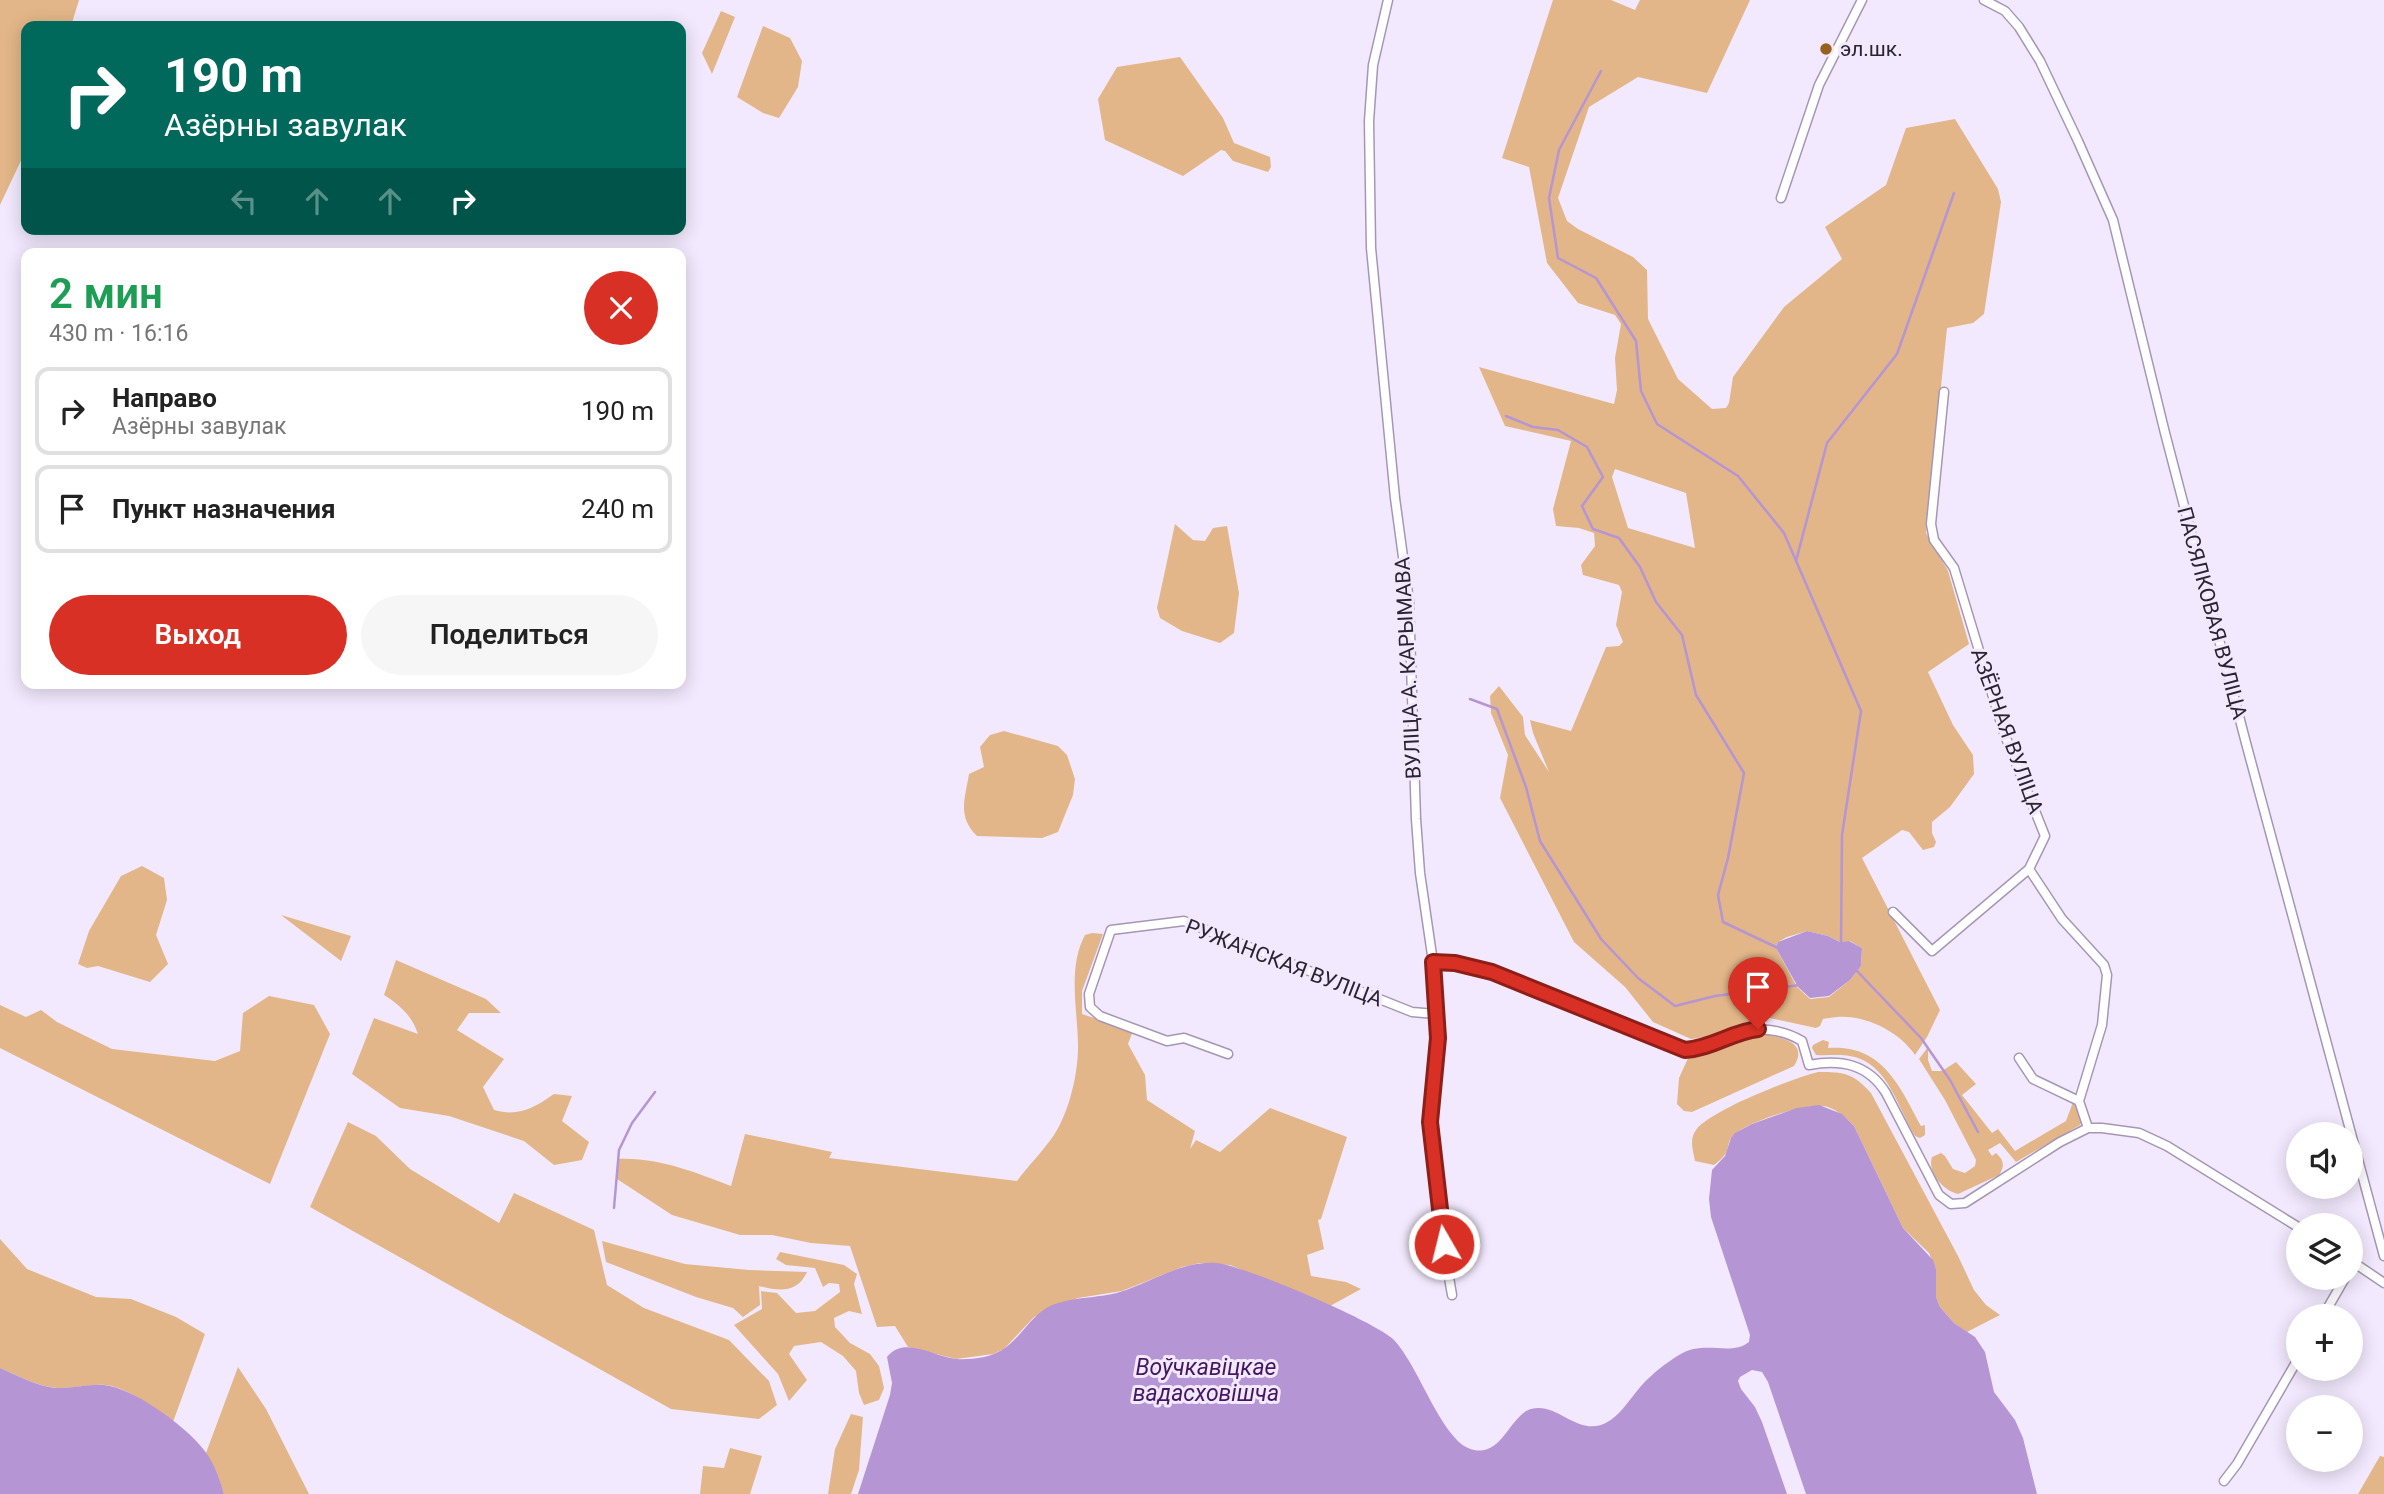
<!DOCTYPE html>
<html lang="ru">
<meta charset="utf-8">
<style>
:root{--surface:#fff;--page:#f6f6f6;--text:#222;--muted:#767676;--line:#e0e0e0;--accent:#d93025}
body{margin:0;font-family:Roboto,sans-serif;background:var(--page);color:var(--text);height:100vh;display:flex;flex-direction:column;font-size:26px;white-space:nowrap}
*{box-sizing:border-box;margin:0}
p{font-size:23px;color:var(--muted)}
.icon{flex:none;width:38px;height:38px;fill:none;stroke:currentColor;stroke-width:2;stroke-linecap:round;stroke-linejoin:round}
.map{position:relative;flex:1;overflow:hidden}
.details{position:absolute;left:21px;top:248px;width:665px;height:441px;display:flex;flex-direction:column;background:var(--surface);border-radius:14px;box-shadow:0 4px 18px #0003}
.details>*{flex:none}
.top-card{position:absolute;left:21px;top:21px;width:665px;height:214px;border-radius:14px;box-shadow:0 4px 18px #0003;background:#00695c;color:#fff;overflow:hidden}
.tools{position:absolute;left:2286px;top:1122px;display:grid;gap:14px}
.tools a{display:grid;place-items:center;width:77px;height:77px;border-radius:50%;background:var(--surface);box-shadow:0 4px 18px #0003;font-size:35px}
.pin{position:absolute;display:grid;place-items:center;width:60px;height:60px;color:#fff;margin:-72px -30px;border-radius:50% 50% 50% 0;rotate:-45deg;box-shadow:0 0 7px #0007}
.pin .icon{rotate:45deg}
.me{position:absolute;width:77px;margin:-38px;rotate:352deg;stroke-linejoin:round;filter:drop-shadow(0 0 5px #0008)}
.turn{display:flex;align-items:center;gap:24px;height:147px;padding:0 28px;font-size:32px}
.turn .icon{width:91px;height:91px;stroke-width:2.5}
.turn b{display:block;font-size:49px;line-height:60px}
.lanes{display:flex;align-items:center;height:66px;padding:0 28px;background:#0003;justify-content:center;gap:35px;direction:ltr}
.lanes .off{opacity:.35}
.round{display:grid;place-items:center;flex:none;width:74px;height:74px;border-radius:37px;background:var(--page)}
.overview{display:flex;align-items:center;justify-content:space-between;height:119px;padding:0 28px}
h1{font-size:42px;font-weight:600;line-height:52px;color:#1e9e55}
.action{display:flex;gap:14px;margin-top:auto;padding:14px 28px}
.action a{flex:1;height:80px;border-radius:42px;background:var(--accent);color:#fff;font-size:28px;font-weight:600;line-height:80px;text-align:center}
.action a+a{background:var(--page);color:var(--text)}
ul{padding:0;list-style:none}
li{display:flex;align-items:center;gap:21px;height:88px;margin:0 14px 10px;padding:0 14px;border:4px solid var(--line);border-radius:14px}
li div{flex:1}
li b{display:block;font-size:26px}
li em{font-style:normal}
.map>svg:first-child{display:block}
.green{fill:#e2b688;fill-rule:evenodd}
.water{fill:#b595d4}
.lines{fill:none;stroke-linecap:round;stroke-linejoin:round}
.stream{stroke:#b595d4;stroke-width:2.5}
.street-casing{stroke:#a696b6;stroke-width:11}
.street{stroke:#fff;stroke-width:8}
.route-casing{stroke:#8d1f18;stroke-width:18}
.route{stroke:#d93025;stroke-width:12}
.poi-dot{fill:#99621c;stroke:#f3e9fe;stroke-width:2.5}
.labels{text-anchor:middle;stroke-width:6;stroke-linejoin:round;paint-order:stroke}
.poi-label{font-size:21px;fill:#2b2431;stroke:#f3e9fe;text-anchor:start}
.street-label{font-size:21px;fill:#2b2431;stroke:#f3e9fe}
.water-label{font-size:23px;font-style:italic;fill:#431762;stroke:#f3e9fe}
</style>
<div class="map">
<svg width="2384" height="1494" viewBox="0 0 2384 1494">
<rect width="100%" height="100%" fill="#f3e9fe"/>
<path class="green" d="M0,0H79L71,26H26V150L0,205Z
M1553,0H1611L1635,10L1640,0H1750L1707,93L1638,77L1589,107L1558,198L1567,221L1578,229L1633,257L1647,270L1648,319L1678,379L1712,409L1726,408L1729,403L1733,377L1784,307L1842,259L1825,227L1886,185L1906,128L1955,119L1998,189L2001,202L1984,314L1973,323L1947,328L1926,533L1948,571L1969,644L1928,672L1953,725L1973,755L1974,774L1950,807L1932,822V833L1936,842L1934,847L1923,850L1909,832L1902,830L1862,858L1940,1010L1927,1037L1915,1055C1901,1034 1872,1018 1846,1017C1839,1016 1831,1018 1823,1019L1820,1026L1816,1028L1770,1018H1759L1746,1022L1719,1035L1691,1039L1653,1022L1625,987L1574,942L1500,798L1508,755L1491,713L1490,696L1499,686L1523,717L1525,735L1549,772L1533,733L1530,720L1571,731L1606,647L1619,646L1623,642L1616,625L1622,592L1619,585L1583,575L1581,565L1595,546L1594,533L1579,528L1556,526L1553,509L1571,441L1505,426L1479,367L1614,404L1617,390L1615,358L1621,324L1615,315L1578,303L1547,263L1529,167L1502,158ZM1615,469L1686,493L1695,548L1628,528L1612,477ZM1807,931L1828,936L1840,942L1850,941L1862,948L1861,966L1850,980L1829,997L1810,999L1797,987L1776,948L1778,942L1787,937Z
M721,11L735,17L712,74L702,53Z
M763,26L790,38L802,61L798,87L779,118L763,113L737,97Z
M1180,57L1223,118L1234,143L1270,157L1271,167L1268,172L1233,161L1225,151L1221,150L1183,176L1105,140L1098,99L1117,67Z
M1175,524L1193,540L1205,541L1213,528L1227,526L1239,593L1234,633L1220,643L1182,631L1160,618L1157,608Z
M1004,731L1058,746L1067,755L1075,779L1073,795L1058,832L1042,838L977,836C957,816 965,799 969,774L984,767L980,747L990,735Z
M142,866L164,878L167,900L156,935L168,964L150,982L98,966L87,968L78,964L89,931L121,876Z
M281,915L351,936L341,961Z
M1092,933L1103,934L1082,991V1014L1133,1031L1128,1044L1145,1075L1147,1100L1195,1131L1190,1149L1196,1140L1220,1152L1270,1108L1347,1137L1321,1219L1318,1220L1324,1249L1307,1255L1311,1276L1346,1282L1361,1289L1330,1306L1230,1265L1200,1263L1182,1267L1122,1291L1078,1298L1034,1317L1004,1349L993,1354L956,1359L908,1347L895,1326L877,1327L850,1246L811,1243L772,1235H740L672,1215L617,1179L618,1159C658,1157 694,1172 731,1186L745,1134L832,1152L829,1158L1017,1181C1028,1166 1043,1151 1054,1135C1069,1112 1078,1074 1078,1047C1078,1011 1067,968 1085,935Z
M396,960L486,999L501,1013H469L457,1030L504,1059L483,1087L494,1110C518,1117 534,1108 554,1094L572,1096L562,1121L589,1142L582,1160L554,1165L524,1141L449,1116L400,1108L352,1074L374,1018L418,1034C412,1016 400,1005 384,995Z
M269,996L314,1005L330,1034L270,1184L0,1048V1005L26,1017L41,1010L57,1022L112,1049L215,1061L240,1051L243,1013Z
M1764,1034C1782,1038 1809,1042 1794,1066L1692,1112L1684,1111L1677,1104L1679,1078L1689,1056L1715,1050L1747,1035Z
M1823,1040L1829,1042L1828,1048C1882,1044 1899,1085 1921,1126L1925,1125V1135L1920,1138L1915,1136C1898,1109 1888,1062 1850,1056C1839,1054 1827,1056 1816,1055L1812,1048L1813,1045Z
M1928,1047V1060L1932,1071H1942L1956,1062L1976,1084L1962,1095L1992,1133L1998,1129L2015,1151L2066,1121L2073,1102C2078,1110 2085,1116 2080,1125L2016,1162L2000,1143L1988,1150L1992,1156L1996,1153C2004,1160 2005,1166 1999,1175L1958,1194C1943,1190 1927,1173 1932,1157L1941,1153L1945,1156L1953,1169L1965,1173L1975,1166L1976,1160L1945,1100L1919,1059Z
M1818,1072C1844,1072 1853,1073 1871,1093L1958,1256L1974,1290L1986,1305L2000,1315L1996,1317L1967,1332L1954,1323L1940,1307L1936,1297V1269L1929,1253L1903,1228L1854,1126C1846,1118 1839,1111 1828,1107C1810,1101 1749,1121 1735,1134C1728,1139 1729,1146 1726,1153C1723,1158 1718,1162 1714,1165L1695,1161C1693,1151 1689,1139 1696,1130C1709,1111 1793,1078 1818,1072Z
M348,1122L376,1136L410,1169L499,1223L514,1193L594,1230L607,1285L644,1308L729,1340L769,1381L777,1405L759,1419L671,1409L310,1207Z
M0,1239L27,1269L96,1297L131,1299L176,1317L205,1334L173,1422C154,1409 134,1392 112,1386C93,1382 75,1389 57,1388C37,1386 18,1376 0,1368Z
M602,1241L685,1264L749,1270L807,1272C797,1294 778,1291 759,1286L760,1305L743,1317L733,1308L696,1297L606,1262Z
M780,1252L844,1265L857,1274L854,1284L862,1314L849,1311L834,1318L835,1327L850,1343L870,1354L879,1366L884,1388L879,1400L864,1405L859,1393L856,1371L843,1356L821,1342L794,1346L789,1354L807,1380L789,1401L778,1374L734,1325L762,1309L761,1291L777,1293L796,1313L815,1311L840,1292L839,1284L829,1283L823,1287L815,1268L786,1265L776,1259Z
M238,1367L266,1409L309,1494H224L218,1476L206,1453Z
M851,1414L863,1417L859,1470L851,1494H828L835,1449Z
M730,1448L762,1456L750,1494H700L703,1466L724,1468Z
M2380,1456L2384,1457V1494H2358Z"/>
<path class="water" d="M1807,931L1828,936L1840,942L1849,941L1862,948L1861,966L1850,980L1829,996L1810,998L1798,987L1776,948L1778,942Z
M1819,1105L1842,1114L1854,1126L1903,1228L1933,1260L1936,1269V1297L1940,1307L1954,1323L1975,1337L1985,1352L1994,1392L2015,1420L2023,1438L2037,1494H1806L1768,1382L1762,1372L1752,1370L1740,1377L1738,1381L1741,1389L1755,1407L1762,1422L1787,1494H858L890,1395L892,1383L887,1357C904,1335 934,1357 956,1359C970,1360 989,1358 1002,1350C1020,1339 1029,1318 1048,1307C1071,1296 1097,1299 1120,1292C1152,1282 1181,1261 1216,1263C1240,1264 1377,1322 1394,1340C1418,1365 1440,1435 1468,1448C1501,1462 1509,1415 1531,1409C1556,1402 1575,1433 1601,1425C1619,1419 1630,1398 1642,1385C1653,1373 1666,1363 1679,1355C1705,1339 1730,1357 1749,1342L1750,1335L1711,1217L1709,1199L1712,1170L1725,1156L1731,1138L1735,1133L1752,1124L1797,1108Z
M0,1368C18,1376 37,1386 56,1388C74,1389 92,1382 110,1386C139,1392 191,1430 207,1454C215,1466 220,1480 224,1494H0Z"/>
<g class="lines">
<path class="stream" d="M1601,71L1559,150L1549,198L1558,258L1596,278L1636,341L1641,391L1657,424L1738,476L1784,533L1861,711L1842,835L1841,944
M1506,416L1533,427L1558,430L1587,447L1603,477L1582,506L1593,529L1619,538L1640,567L1656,602L1682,635L1696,695L1744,773L1728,858L1718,895L1723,922L1778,948
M1796,561L1827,443L1897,354L1954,193
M1470,699L1497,709L1526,787L1540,841L1601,939L1638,978L1675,1006L1715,996L1800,985
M1856,970L1921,1038L1950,1080L1978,1132
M614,1208L619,1150L632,1123L655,1092"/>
<defs>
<path id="street" d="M1388,0L1373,65L1369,121L1371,248L1395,498L1409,601L1416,819L1420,873L1433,962L1438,1038L1430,1122L1439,1219L1452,1295
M1984,0L2005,11L2019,27L2040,61L2078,141L2113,220L2165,433L2246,743L2384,1256
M1781,198L1819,85L1862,0
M1944,392L1931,524L1934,540L1954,568L2004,733L2045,836L2029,869L2062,919L2104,965L2107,975L2102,1025L2079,1101L2088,1128
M1893,912L1932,951L2029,869
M1433,962L1455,963L1491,972L1685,1050C1706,1049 1720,1039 1738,1033C1758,1026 1784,1030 1802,1041L1809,1065C1841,1059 1868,1064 1886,1093L1939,1195L1951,1204L1965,1203L2060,1142L2088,1128H2102L2139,1133L2167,1146L2298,1227
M1228,1054L1184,1038L1167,1041L1100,1016L1090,1007L1089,994L1111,930L1184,921L1412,1012L1436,1014
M2019,1058L2033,1079L2079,1101
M2350,1260L2384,1283
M2323,1316L2345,1278
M2224,1481L2237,1464L2298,1359"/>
</defs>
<use href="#street" class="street-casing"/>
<use href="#street" class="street"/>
</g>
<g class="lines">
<defs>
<path id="route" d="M1444,1244L1430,1122L1438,1038L1433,962L1455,963L1492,972L1685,1050C1712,1048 1732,1032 1758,1029"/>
</defs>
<use href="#route" class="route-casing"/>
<use href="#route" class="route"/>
</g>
<circle class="poi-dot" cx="1826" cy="49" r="7"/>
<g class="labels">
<g class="poi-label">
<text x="1840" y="56">эл.шк.</text>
</g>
<g class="street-label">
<text transform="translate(2212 613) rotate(75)" y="7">ПАСЯЛКОВАЯ ВУЛІЦА</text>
<text transform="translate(1408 668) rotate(-93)" y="7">ВУЛІЦА А. КАРЫМАВА</text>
<text transform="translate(2007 731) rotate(70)" y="7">АЗЁРНАЯ ВУЛІЦА</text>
<text transform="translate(1284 963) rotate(21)" y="7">РУЖАНСКАЯ ВУЛІЦА</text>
</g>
<g class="water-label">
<text x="1206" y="1375">Воўчкавіцкае<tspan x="1206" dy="26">вадасховішча</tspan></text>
</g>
</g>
</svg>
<div class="tools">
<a><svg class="icon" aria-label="sound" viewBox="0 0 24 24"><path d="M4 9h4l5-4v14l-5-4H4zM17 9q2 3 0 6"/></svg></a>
<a><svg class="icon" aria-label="layers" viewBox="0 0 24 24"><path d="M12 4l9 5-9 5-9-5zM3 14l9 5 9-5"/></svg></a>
<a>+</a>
<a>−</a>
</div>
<div class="pin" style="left:1758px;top:1029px;background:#d93025"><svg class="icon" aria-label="arrive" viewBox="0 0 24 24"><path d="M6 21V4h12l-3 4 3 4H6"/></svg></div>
<svg class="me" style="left:1444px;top:1244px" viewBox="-20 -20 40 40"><circle r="17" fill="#d93025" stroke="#fff" stroke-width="3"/><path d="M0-11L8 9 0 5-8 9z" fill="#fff"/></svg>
<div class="top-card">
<div class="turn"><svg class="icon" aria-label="right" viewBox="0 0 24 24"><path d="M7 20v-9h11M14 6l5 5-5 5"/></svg><div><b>190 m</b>Азёрны завулак</div></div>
<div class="lanes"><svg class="icon off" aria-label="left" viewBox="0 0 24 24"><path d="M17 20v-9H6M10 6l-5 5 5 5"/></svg><svg class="icon off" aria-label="ahead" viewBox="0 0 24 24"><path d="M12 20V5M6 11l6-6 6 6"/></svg><svg class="icon off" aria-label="ahead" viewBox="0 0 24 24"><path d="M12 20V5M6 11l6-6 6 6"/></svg><svg class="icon" aria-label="right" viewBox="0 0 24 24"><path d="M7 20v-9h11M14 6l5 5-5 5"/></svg></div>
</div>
<section class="details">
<div class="overview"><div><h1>2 мин</h1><p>430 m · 16:16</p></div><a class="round" style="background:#d93025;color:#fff"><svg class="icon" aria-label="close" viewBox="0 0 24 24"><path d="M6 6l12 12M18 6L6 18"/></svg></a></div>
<ul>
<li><svg class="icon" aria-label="right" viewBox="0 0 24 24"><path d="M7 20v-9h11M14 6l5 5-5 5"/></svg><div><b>Направо</b><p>Азёрны завулак</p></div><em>190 m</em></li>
<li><svg class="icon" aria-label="arrive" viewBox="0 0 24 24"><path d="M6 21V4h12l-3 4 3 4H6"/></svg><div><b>Пункт назначения</b></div><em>240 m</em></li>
</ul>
<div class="action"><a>Выход</a><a>Поделиться</a></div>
</section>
</div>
